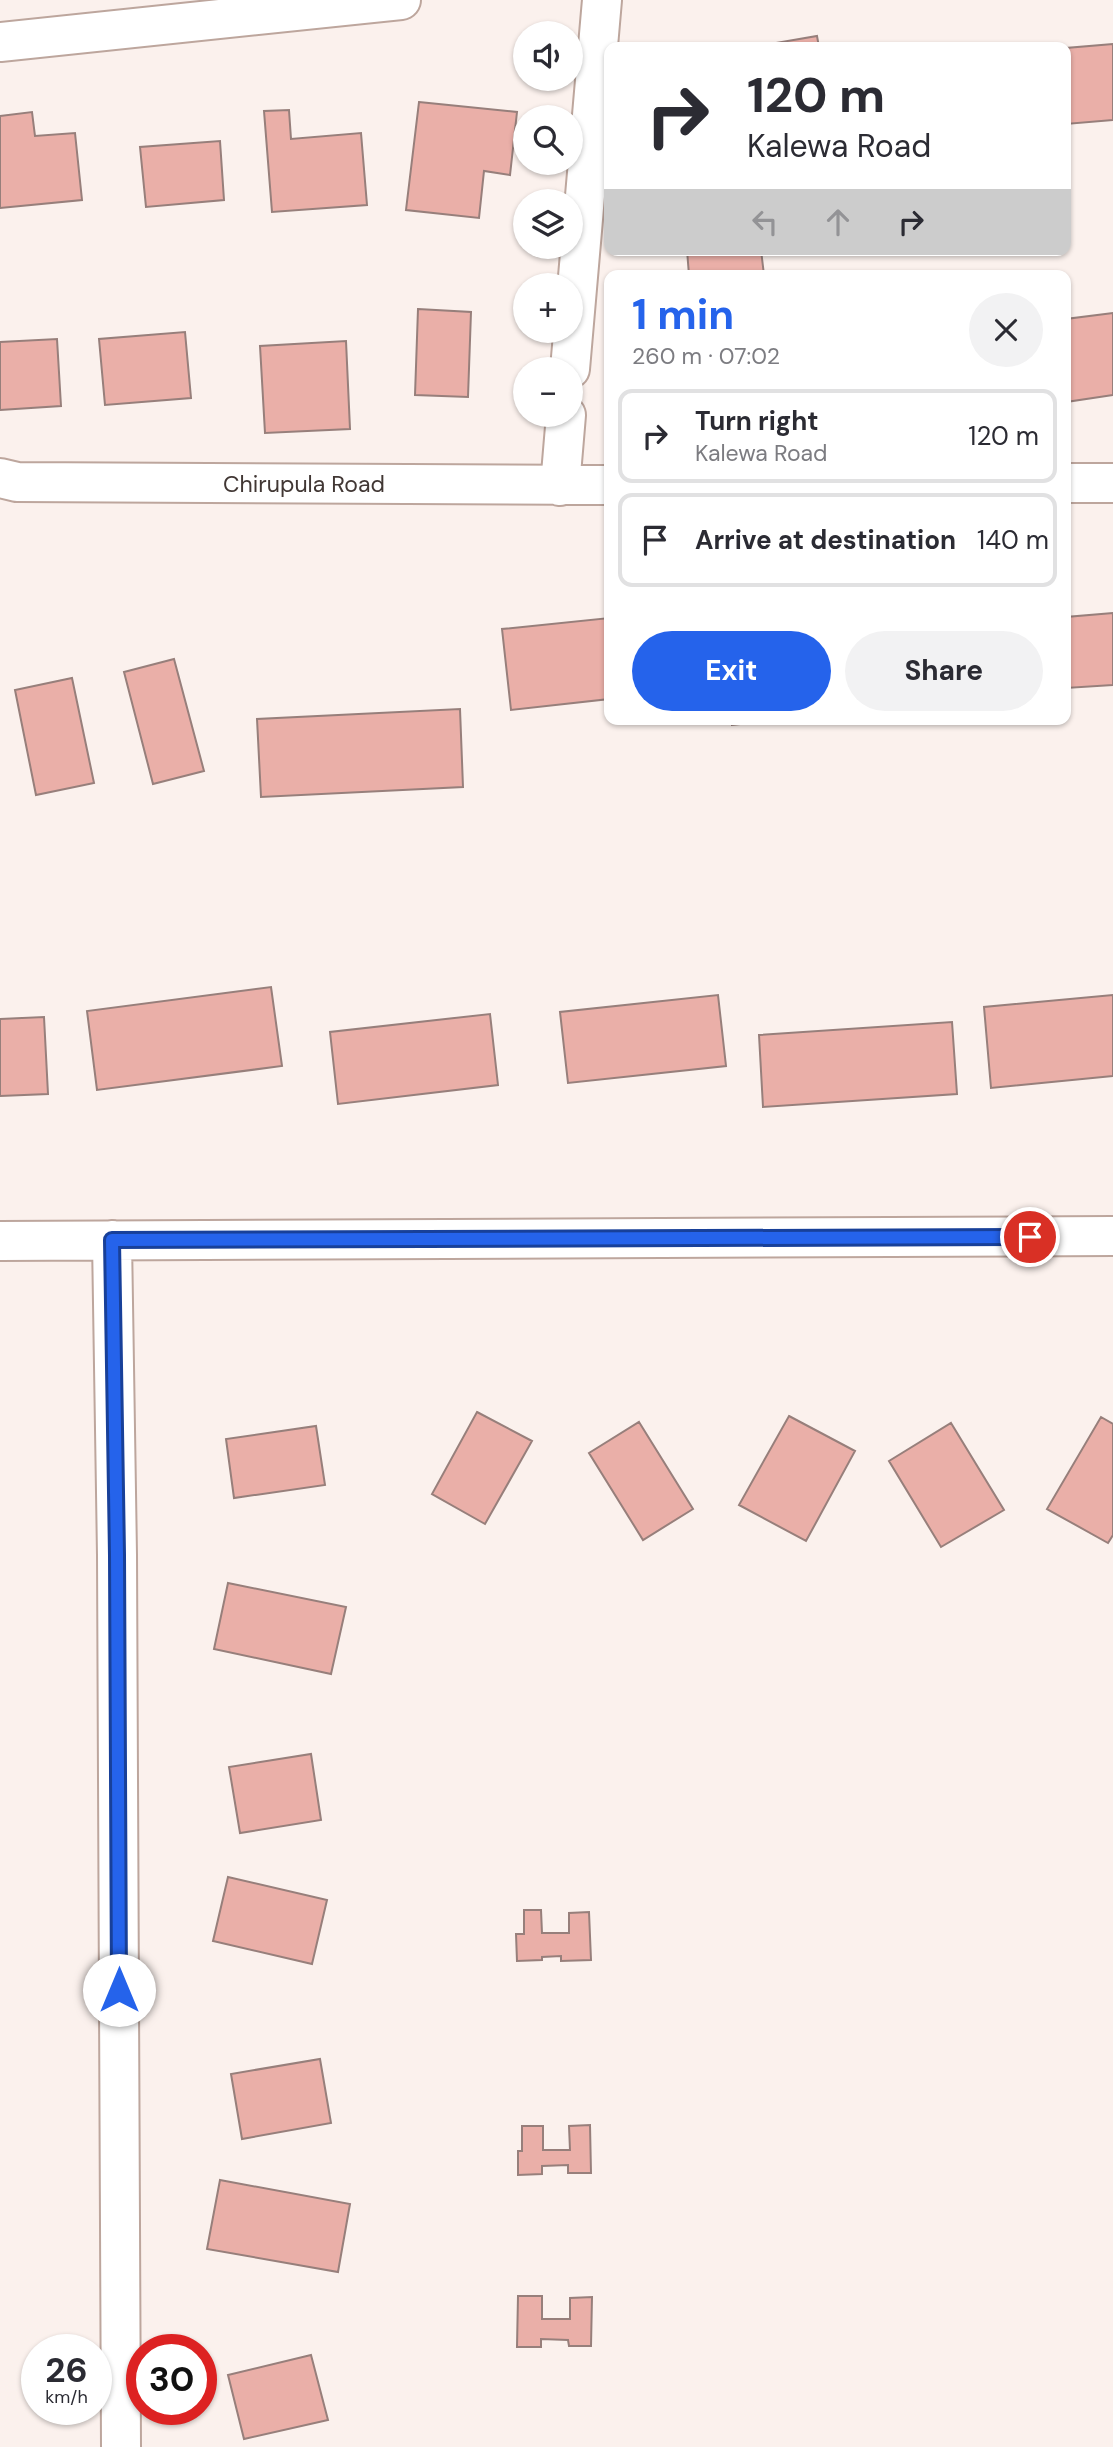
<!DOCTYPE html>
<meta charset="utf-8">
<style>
:root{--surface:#fff;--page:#f2f2f3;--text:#2b2b33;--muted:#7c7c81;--line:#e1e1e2;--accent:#2563eb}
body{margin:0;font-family:"DM Sans",sans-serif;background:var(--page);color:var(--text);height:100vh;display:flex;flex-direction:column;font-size:26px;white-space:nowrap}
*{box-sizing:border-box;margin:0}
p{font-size:23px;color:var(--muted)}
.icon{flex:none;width:38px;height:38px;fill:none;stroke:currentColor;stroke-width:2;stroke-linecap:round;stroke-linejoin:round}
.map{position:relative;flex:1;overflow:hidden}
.side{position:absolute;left:604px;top:270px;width:467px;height:455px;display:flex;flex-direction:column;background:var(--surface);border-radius:14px;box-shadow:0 2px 5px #0004}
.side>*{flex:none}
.guide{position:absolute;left:604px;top:42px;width:467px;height:214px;border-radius:14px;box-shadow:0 2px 5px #0004;background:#fff;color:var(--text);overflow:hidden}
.buttons{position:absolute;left:513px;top:21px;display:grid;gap:14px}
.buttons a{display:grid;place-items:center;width:70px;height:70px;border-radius:50%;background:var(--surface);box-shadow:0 2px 5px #0004;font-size:35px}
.speed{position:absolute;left:21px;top:2334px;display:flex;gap:14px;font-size:35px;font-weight:700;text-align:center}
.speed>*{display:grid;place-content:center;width:91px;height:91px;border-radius:50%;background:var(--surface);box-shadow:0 2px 5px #0004;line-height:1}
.speed small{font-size:18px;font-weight:400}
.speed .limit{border:10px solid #d22;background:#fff;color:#111}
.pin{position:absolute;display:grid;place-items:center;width:60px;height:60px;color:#fff;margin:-30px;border:4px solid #fff;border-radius:50%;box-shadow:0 2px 7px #0007}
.me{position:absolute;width:77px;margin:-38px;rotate:0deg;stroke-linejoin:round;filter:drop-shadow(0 0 5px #0008)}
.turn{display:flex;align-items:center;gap:24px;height:147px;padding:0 28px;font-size:32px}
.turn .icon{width:91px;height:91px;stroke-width:2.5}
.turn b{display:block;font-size:49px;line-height:60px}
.lanes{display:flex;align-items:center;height:66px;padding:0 28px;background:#0003;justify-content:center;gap:35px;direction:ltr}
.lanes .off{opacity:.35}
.round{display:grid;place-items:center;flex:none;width:74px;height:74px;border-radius:37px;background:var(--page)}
.overview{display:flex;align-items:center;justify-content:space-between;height:119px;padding:0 28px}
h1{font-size:42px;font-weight:700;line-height:52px;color:var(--accent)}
.button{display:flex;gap:14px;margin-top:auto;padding:14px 28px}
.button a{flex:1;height:80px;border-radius:42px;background:var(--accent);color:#fff;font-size:28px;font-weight:700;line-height:80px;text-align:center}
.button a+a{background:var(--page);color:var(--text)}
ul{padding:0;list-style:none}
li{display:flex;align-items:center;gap:21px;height:94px;margin:0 14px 10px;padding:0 14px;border:4px solid var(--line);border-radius:14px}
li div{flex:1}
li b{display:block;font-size:26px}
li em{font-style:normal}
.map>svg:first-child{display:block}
.building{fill:#eaafa8;stroke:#977f7b;stroke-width:2}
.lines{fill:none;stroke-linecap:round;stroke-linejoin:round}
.minor-casing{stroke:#bda69d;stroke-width:42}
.minor{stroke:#fff;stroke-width:38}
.route-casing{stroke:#184099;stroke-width:18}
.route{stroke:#2563eb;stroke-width:12}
.labels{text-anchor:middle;stroke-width:7;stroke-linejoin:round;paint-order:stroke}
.street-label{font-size:23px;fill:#413734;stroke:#fff}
</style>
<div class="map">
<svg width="1113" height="2447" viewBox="0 0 1113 2447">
<rect width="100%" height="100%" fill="#fbf1ed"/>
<path class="building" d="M817,36L819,47H764V45Z
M1113,44V120L1066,124V48Z
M419,102L517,112L510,175L484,171L479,218L406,210Z
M289,110L291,139L361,133L367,205L272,212L264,111Z
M32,112L35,136L75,133L82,200L0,208V116Z
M220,141L224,200L146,207L140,147Z
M687,250H761L764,275H689Z
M418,309L471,312L468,397L415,395Z
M1113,313V395L1066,402V319Z
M185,332L191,398L105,405L99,339Z
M57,339L61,406L0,410V342Z
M346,341L350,429L265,433L260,346Z
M1113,613V685L1066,688V617Z
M609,618V699L511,710L502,629Z
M174,659L204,771L153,784L124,672Z
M72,678L94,783L36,795L15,690Z
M460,709L463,787L261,797L257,719Z
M732,719H786L732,725Z
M271,987L282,1066L97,1090L87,1011Z
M718,995L726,1066L568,1083L560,1012Z
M1113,995V1076L991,1088L984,1007Z
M490,1014L498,1085L338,1104L330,1032Z
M44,1017L48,1094L0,1096V1019Z
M952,1022L957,1094L763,1107L759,1035Z
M477,1412L532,1441L485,1524L432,1494Z
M789,1416L855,1451L806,1541L739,1505Z
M1101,1417L1113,1424V1535L1108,1543L1047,1509Z
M639,1422L693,1509L643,1540L589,1453Z
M951,1423L1004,1510L941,1547L889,1461Z
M316,1426L325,1485L234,1498L226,1439Z
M228,1583L346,1607L331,1674L214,1649Z
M311,1754L321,1820L240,1833L229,1767Z
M228,1877L327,1900L312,1964L213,1941Z
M524,1910H541L542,1933H569V1913L589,1912L591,1960L561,1961V1956L542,1957V1960L517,1961L516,1934H524Z
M320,2059L331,2123L242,2139L231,2074Z
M590,2125L591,2173H568V2165L542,2166V2174L518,2175V2151H522V2126H543V2150H570L569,2126Z
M220,2180L350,2204L338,2272L207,2249Z
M518,2296H542V2319H570V2298L592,2297L591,2346H569L568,2340L541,2339V2347H517Z
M311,2355L328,2420L244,2439L228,2375Z"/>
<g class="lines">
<defs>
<path id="minor" d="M0,42L401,0
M570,369L602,0
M0,478L17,482L609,485
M1066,483H1113
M560,486L566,415
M112,1240L117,1555L121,2447
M0,1241L1113,1236"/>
</defs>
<use href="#minor" class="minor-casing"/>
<use href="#minor" class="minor"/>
</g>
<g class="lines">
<defs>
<path id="route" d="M119,1990L117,1555L112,1240L1030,1237"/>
</defs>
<use href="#route" class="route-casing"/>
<use href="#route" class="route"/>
</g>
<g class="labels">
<g class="street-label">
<text x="304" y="492">Chirupula Road</text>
</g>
</g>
</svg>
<div class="buttons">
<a><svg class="icon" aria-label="sound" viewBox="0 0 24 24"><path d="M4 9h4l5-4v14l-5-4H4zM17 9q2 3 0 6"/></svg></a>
<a><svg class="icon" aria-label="search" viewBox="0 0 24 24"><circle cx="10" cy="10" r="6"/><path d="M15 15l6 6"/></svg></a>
<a><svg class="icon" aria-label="layers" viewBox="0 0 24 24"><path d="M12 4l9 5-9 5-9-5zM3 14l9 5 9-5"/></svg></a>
<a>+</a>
<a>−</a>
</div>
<div class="speed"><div>26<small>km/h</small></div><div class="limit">30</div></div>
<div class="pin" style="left:1030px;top:1237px;background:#d93025"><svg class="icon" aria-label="arrive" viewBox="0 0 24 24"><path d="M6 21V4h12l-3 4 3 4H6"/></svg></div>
<svg class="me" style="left:119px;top:1990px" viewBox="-20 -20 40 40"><circle r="19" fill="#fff"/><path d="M0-13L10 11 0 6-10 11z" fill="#2563eb"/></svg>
<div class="guide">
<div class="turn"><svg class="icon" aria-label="right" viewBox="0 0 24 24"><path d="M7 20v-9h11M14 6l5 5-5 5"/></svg><div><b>120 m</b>Kalewa Road</div></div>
<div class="lanes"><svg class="icon off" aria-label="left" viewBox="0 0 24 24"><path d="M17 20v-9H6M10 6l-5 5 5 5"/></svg><svg class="icon off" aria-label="ahead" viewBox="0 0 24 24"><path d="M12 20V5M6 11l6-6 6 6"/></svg><svg class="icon" aria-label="right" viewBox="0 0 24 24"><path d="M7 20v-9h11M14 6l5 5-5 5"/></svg></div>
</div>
<section class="side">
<div class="overview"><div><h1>1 min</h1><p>260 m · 07:02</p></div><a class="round"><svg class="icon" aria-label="close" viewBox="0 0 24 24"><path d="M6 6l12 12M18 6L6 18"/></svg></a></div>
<ul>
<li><svg class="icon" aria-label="right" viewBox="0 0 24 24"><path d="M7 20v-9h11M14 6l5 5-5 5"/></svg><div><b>Turn right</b><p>Kalewa Road</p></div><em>120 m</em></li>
<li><svg class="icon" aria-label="arrive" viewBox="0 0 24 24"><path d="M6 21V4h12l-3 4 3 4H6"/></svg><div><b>Arrive at destination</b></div><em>140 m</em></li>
</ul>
<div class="button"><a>Exit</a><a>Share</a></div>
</section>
</div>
